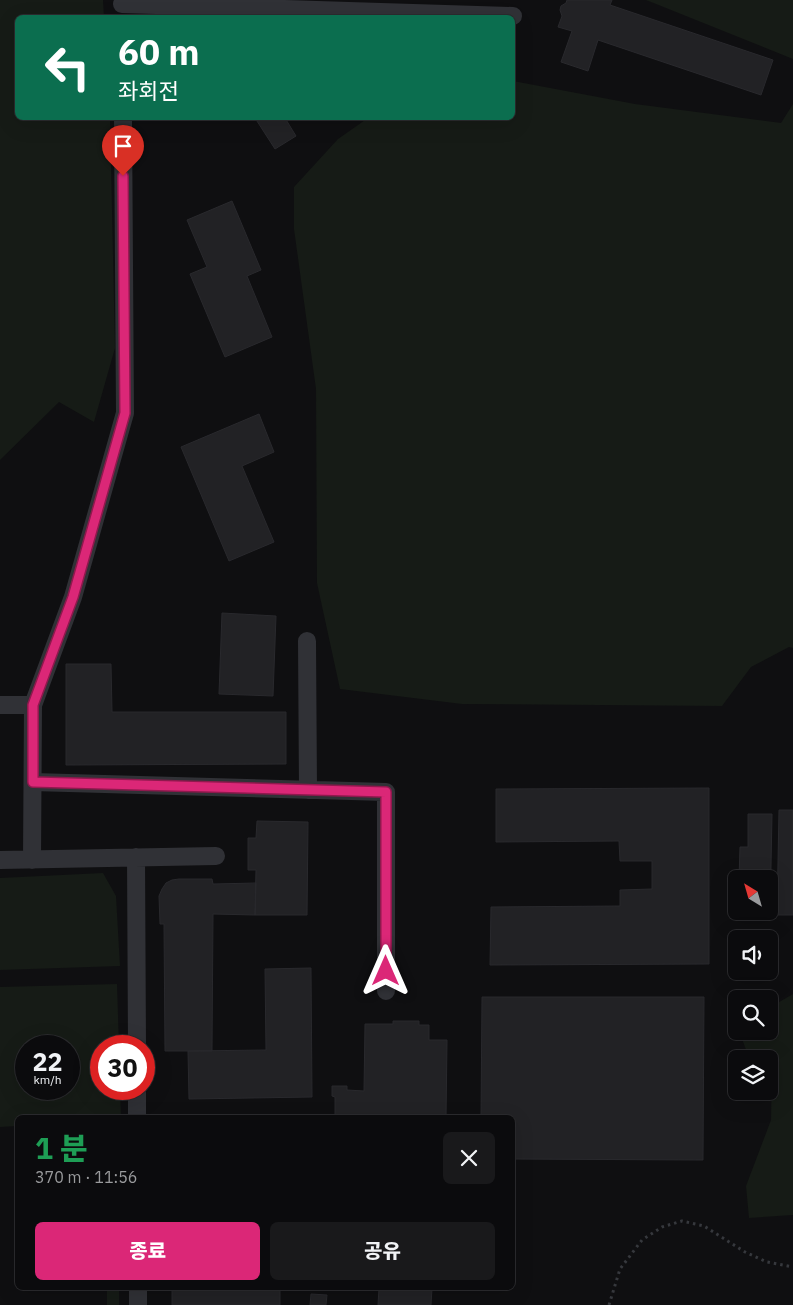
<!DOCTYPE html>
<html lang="ko">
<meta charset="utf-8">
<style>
:root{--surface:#0b0b0d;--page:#19191b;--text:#f1f3f6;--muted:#9a9b9d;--line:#2b2b2e;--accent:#db2777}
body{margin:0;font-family:"IBM Plex Sans","Noto Sans KR",sans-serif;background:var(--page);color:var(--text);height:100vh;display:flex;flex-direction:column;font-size:19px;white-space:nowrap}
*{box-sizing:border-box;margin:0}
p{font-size:16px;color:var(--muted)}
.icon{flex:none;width:28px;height:28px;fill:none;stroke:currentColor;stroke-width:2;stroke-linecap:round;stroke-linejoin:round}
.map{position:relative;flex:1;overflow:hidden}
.side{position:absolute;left:15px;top:1115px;width:500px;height:175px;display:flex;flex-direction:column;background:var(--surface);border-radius:8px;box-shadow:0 5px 20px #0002,0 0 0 1px var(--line)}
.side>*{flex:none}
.top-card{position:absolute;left:15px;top:15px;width:500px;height:105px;border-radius:8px;box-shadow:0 5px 20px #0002,0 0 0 1px var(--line);background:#0b6e4f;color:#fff;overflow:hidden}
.needle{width:32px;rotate:323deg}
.fabs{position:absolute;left:728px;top:870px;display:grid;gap:10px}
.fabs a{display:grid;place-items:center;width:50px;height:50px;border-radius:8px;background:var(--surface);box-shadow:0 5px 20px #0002,0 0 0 1px var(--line);font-size:25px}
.speed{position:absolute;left:15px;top:1035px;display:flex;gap:10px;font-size:25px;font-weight:700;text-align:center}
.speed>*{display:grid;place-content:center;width:65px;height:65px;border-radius:50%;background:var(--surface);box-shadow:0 5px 20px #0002,0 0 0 1px var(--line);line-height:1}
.speed small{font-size:12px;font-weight:400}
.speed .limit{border:8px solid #d22;background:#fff;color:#111}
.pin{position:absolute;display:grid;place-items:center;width:42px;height:42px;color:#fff;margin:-51px -21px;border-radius:50% 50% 50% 0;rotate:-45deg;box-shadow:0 0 5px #0007}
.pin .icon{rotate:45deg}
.me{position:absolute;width:55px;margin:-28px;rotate:0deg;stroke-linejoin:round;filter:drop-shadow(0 0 4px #0008)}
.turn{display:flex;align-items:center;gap:18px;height:105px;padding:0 20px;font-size:22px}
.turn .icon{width:65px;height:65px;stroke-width:2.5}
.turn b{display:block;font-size:35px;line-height:42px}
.round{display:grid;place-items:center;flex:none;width:52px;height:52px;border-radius:8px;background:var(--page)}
.head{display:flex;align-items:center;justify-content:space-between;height:85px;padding:0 20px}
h1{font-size:30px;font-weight:800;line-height:38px;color:#1e9e55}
.primary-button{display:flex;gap:10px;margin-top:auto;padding:10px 20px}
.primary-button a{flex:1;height:58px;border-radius:8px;background:var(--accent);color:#fff;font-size:20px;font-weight:800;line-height:58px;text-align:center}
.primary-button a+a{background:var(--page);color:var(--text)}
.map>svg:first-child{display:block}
.green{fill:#161b16;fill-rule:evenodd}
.building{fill:#222225;stroke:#29292d}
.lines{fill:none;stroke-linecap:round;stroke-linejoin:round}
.path{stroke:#36383d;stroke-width:3;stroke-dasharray:2.5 4;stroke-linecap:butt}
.street{stroke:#303136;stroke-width:18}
.route-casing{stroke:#8e194d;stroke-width:12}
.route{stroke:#db2777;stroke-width:9}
</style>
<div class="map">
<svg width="793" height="1305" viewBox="0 0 793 1305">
<rect width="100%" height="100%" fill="#0f0f11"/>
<path class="green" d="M0,0H103L104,17L18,18V118H110L115,348L94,422L59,402L0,460Z
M646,0H793V59Z
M513,81L635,104L781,123L793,104V648L789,647L751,667L722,706L462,704L340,689L317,583L316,389L294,229V187L338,139L368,118H512Z
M103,873L116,896L120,966L0,970V878Z
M117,984L119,1046H101V1089H120L121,1117L18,1118L17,1126L0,1127V987ZM69,1046V1089H26V1046Z
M793,994V1215L749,1218L746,1186L771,1120L772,1062L769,1061V1059H761L748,1055L739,1031H769V1008Z
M107,1288H119V1305H107Z"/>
<path class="building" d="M567,0H612L610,5L773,60L761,95L598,40L588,71L561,62L572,31L558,27L562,16L560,10L561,6L566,3Z
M255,118H285L296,136L275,149Z
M232,201L261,270L247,276L272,337L225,357L190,274L207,267L187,220Z
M259,414L274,452L242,466L274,542L229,561L181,447Z
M222,613L276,616L273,696L219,694Z
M66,664H111L112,712H286V764L66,765Z
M709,788V964L490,965L491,907L620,906V890L652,889V861H620L619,841L496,842V789Z
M779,810H793V915H777Z
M748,814H772L770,917L738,916V911H769V879H739L740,847H748Z
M257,821L308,822L307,915H255L256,870H248V838H256Z
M179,879H212L213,884L256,883L255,915L213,914L212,1051H165L164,924H160L159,896L162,889L166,883L172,880Z
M311,968L312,1097L189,1099L188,1051L266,1050L265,969Z
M482,997H704L703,1160L512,1159V1118H481Z
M393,1021H419V1025H429V1040H447L446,1118H335V1097L332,1096V1086H347V1090L364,1091L365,1024H393Z
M172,1288H280V1305H172Z
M379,1288H432L431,1305H378Z
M311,1294L327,1295L326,1305H310Z"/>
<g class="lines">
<path class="path" d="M609,1305L620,1269L642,1240L662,1227L682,1221L704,1226L745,1252L767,1262L793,1267"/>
<path class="street" d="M122,4L513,16
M307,641L308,790
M0,705H33
M33,782L386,792V991
M136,857L137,1046
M0,860L216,856
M32,860L33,705L73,597L125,413L123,118
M137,1089V1118
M138,1288V1305"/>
</g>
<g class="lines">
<defs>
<path id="route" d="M123,176L125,413L73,597L33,705V782L386,792V971"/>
</defs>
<use href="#route" class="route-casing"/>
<use href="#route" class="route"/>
</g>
</svg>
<div class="fabs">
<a><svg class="needle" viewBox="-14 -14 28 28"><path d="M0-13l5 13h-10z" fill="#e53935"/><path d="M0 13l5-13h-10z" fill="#9a9b9d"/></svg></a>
<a><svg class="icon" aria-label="sound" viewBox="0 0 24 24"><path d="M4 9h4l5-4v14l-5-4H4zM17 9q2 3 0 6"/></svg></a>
<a><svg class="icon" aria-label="search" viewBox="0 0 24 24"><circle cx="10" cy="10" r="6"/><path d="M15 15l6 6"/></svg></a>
<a><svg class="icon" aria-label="layers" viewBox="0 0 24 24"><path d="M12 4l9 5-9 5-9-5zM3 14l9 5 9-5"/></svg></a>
</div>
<div class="speed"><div>22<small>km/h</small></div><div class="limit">30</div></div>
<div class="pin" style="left:123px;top:176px;background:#d93025"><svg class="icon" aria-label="arrive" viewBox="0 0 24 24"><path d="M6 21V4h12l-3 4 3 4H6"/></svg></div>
<svg class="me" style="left:386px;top:971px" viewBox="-20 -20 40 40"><path d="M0-17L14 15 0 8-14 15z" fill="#db2777" stroke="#fff" stroke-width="4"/></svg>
<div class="top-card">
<div class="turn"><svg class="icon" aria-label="left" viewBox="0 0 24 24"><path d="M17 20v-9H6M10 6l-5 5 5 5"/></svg><div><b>60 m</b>좌회전</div></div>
</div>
<section class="side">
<div class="head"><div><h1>1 분</h1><p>370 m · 11:56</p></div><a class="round"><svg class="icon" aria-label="close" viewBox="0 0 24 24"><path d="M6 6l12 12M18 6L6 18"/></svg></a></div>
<div class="primary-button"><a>종료</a><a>공유</a></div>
</section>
</div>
